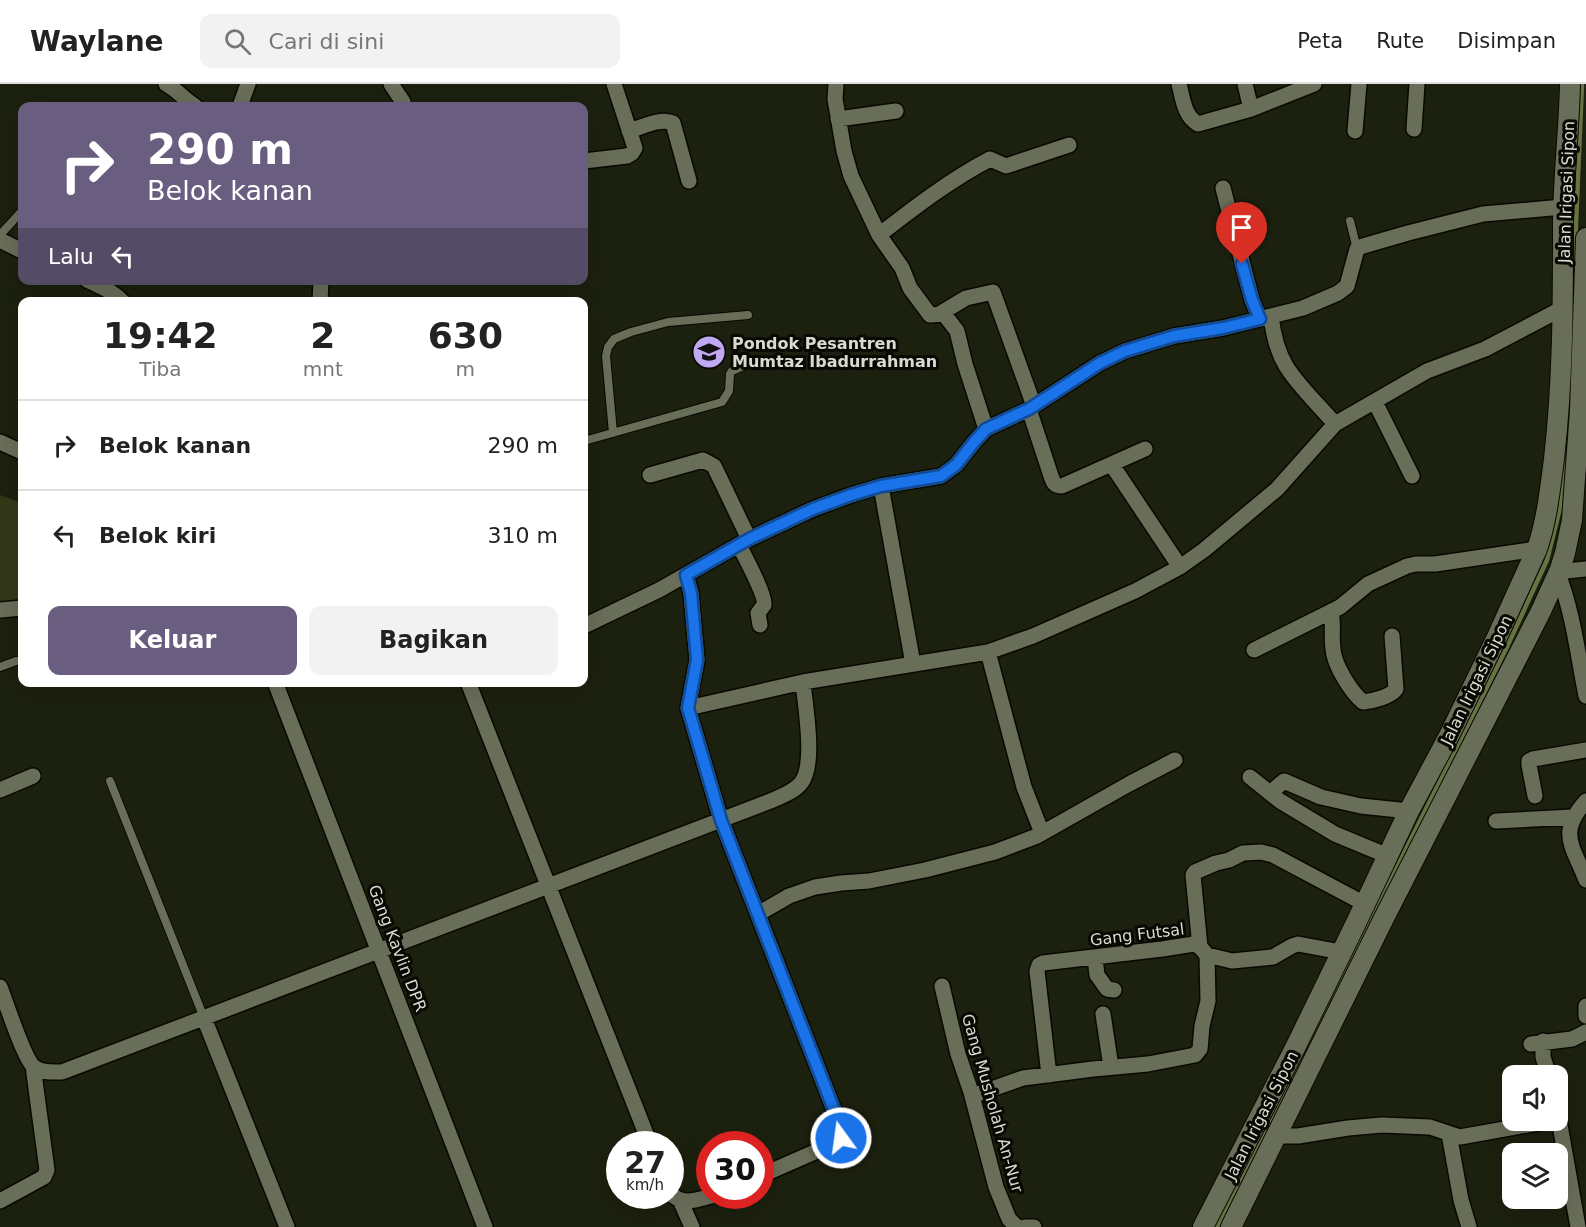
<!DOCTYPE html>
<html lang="id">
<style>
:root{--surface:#fff;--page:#f2f2f2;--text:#222;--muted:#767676;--line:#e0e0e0;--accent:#6a5e80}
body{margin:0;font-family:"DejaVu Sans",sans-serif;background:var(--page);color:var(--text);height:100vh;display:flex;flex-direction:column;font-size:22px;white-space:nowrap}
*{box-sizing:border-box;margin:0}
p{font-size:20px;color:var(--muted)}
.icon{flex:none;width:33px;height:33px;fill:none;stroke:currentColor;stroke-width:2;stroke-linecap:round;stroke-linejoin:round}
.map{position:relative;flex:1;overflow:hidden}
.drawer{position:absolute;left:18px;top:213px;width:570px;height:390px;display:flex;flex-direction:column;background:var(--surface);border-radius:12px;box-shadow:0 6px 24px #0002}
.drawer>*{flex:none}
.banner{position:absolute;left:18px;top:18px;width:570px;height:183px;border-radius:12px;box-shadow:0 6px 24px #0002;background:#6a5e80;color:#fff;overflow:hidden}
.buttons{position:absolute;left:1502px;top:981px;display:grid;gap:12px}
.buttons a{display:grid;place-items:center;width:66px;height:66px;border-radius:12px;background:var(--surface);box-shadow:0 6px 24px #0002;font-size:30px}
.speed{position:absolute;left:606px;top:1047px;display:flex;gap:12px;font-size:30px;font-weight:700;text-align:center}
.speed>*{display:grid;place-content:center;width:78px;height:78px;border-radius:50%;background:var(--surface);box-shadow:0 6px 24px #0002;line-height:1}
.speed small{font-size:15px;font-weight:400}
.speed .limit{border:9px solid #d22;background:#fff;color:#111}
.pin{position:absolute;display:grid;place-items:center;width:51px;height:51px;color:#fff;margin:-62px -26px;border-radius:50% 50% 50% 0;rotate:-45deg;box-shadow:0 0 6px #0007}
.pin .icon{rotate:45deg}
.me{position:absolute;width:66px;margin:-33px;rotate:346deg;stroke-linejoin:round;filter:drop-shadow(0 0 4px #0008)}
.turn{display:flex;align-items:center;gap:21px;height:126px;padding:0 30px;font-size:27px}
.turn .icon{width:78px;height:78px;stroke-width:2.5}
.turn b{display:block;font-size:42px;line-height:51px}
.then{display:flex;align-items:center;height:57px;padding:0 30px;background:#0003;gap:12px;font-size:22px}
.eta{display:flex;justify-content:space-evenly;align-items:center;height:102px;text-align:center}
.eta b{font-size:36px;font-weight:800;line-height:42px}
.button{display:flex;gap:12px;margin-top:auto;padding:12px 30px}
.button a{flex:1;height:69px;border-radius:12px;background:var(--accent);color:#fff;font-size:24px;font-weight:800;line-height:69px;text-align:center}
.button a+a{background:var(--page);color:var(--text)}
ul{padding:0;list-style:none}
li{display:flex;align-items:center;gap:18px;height:90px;padding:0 30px;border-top:2px solid var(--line)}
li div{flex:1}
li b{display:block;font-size:22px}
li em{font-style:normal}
header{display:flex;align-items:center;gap:36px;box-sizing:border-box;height:84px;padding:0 30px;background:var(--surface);border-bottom:2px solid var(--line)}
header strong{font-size:28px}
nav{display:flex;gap:33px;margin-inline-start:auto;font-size:21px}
.search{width:420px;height:54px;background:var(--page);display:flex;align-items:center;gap:15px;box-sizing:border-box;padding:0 21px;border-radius:12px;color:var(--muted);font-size:22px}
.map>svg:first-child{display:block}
.green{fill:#323918}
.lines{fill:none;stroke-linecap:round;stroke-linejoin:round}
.stream{stroke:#687343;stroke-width:4.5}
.service-casing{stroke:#070a00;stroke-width:10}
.minor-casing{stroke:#070a00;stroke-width:18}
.tertiary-casing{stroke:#070a00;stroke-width:22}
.service{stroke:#696e59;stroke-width:8}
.minor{stroke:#696e59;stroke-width:15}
.tertiary{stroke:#696e59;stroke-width:20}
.route-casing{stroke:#114b97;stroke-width:15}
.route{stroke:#1a73e8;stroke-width:10}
.labels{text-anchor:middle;stroke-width:6;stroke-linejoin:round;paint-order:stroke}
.street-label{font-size:16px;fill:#d8dcd0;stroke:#080903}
.poi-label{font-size:16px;font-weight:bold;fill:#d8dcd0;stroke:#080903;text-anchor:start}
</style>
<header>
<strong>Waylane</strong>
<div class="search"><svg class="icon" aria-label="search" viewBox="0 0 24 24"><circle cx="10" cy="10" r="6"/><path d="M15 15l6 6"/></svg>Cari di sini</div>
<nav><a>Peta</a><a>Rute</a><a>Disimpan</a></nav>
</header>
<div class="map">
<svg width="1586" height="1143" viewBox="0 0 1586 1143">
<rect width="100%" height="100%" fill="#1c200e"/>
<path class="green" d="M0,411L22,419V522L0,523Z"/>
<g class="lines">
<path class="stream" d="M1572,234L1582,0
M1217,1143L1506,565L1547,476L1561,420L1566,350"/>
<defs>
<path id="service" d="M1350,137L1357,165
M0,151L22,127
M613,349L606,272L608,263L614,255L631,248L668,238L748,231
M584,357L722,318L729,307L730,290L732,287L752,278
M0,583L16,577
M110,697L204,934"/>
<path id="minor" d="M166,0C177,6 184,15 195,22
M391,0L403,18
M836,0L835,15L844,67L851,92L879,151L902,184L910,204L930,231L944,230L957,247L965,280L986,345
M1179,0C1183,15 1184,32 1198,40L1251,25L1314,0
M1245,0L1251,25
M240,22L248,0
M838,35L896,27
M1414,45L1417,0
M629,47C642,43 661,33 673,39L689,97
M1355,47L1359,0
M584,77L627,72L632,69L635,64L614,0
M1223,104L1252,216L1260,235
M879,151C915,123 950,96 990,75L1006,82L1069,61
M0,156L22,167
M87,196C99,202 113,207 123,218
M320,218L321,196
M941,229L966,214L993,208L1034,322
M1271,232C1273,249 1277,267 1286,282C1299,303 1319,321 1335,340
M1375,318L1412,392
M1029,325L1051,392C1053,398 1054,402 1062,402L1145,365
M0,358L22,368
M1112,381L1180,483
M650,391L703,376L714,382L749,455
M881,402L913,580
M739,461C744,471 766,512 764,521C763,522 759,528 758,529L760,541
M1560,485L1566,487L1586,485
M1558,490C1573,528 1578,572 1586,612
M686,491L691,509L697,576L688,624L721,736L838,1036L841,1050V1055L833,1060L760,1092
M0,526L22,524
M1331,527C1334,541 1331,552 1333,565C1334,581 1351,608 1363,618C1373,617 1390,613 1396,605L1392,552
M584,542L659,506L749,455L813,425L851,411L881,402L941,392L956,381L975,357L986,345L1029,325L1100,279L1125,267L1174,252L1223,244L1303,224L1338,209L1347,202L1357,165L1363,162L1408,149L1483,130L1563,123
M1254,566L1340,523L1368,500L1407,482L1416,480H1435L1537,465
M988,568L1024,703L1042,749
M275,598L485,1143
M468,598L650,1060
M688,624L803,598L988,568L1033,552L1135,507L1180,483L1204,466L1277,405L1335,340L1427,287L1485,265L1563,224
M1250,693L1280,717L1335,750L1388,772
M0,706L33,692
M1270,709L1284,697L1321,713L1361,722L1409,727
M1535,712L1529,681V677L1533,675L1586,666
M1586,717C1557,749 1573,762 1586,796
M1496,737L1573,733
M758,830L789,812L815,803L841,799L869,797L925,786L995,768L1037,752L1129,700L1175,676
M1200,863L1193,791L1195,788L1216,779L1229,776L1243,769L1261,768L1273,771L1365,820
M1095,874L1097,891L1107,905L1114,906
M942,902L958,970L971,1008L996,1103L1009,1135L1017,1143
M0,903C6,918 24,975 34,983C42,989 52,988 62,988L773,716C782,712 795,707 801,699C816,681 805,621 803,598
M1586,922V932
M1103,930L1111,983
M204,934L287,1143
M1543,957V973L1549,992
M1531,960L1572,955L1586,948
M1049,991L1037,887L1039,881L1043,879L1162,865L1194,860L1200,863L1207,871L1232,877L1273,873L1292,862L1298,860L1341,868
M972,1012L1023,994L1093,985L1148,980L1195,971L1200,965L1202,942L1208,917L1207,871
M1557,1024L1578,1143
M1449,1050L1461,1116L1469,1143
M1276,1052H1298L1348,1044L1382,1041L1430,1043L1460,1053L1555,1036
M670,1109C682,1122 696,1116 711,1112
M680,1116L692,1143
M0,1117L44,1093L47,1086L33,982
M1025,1143H1034"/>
<path id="tertiary" d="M1203,1143L1296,962L1356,839L1409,727L1450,650L1498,551L1537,465C1547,436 1550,405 1554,375C1563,297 1563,220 1563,142C1563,95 1569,47 1570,0
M1231,1143L1385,832L1541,527L1560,485L1565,469L1572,436L1580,326L1586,154"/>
</defs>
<use href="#service" class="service-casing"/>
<use href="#minor" class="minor-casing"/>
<use href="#tertiary" class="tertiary-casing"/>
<use href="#service" class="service"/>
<use href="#minor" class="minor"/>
<use href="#tertiary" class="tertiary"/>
</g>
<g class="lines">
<defs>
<path id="route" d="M841,1054V1050L838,1036L721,736L688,624L697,576L691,509L686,491L749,455L813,425L851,411L881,402L941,392L956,381L975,357L986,345L1029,325L1100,279L1125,267L1174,252L1223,244L1260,235L1252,216L1242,180"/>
</defs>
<use href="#route" class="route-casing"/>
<use href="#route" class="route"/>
</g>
<defs>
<symbol id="school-disc" viewBox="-11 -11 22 22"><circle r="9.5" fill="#c1a8f3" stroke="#080903"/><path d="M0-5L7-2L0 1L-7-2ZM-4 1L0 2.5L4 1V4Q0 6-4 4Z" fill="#111"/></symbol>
</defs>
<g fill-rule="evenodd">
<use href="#school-disc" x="690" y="249" width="38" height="38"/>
</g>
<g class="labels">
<g class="street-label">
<text transform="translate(1566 108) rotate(-88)" y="6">Jalan Irigasi Sipon</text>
<text transform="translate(1476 596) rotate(-64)" y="6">Jalan Irigasi Sipon</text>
<text transform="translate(1137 850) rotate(-7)" y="6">Gang Futsal</text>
<text transform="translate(398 864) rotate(69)" y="6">Gang Kavlin DPR</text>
<text transform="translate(993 1019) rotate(74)" y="6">Gang Musholah An-Nur</text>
<text transform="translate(1261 1031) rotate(-63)" y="6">Jalan Irigasi Sipon</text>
</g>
<g class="poi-label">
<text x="732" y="265">Pondok Pesantren<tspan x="732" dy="18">Mumtaz Ibadurrahman</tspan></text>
</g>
</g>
</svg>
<div class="buttons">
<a><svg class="icon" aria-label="sound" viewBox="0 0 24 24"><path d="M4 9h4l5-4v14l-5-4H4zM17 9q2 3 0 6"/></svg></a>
<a><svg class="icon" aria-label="layers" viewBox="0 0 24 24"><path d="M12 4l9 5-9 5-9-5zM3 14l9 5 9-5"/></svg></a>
</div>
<div class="speed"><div>27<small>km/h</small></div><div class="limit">30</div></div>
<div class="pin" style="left:1242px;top:180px;background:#d93025"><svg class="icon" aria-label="arrive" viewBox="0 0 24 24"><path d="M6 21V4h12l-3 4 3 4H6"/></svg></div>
<svg class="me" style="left:841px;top:1054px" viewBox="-20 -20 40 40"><circle r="17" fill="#1a73e8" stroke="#fff" stroke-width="3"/><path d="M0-11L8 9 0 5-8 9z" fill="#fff"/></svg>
<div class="banner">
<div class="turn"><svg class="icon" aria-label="right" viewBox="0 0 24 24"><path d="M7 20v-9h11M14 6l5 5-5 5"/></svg><div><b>290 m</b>Belok kanan</div></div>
<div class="then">Lalu<svg class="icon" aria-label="left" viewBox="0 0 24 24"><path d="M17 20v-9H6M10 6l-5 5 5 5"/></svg></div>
</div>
<section class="drawer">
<div class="eta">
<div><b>19:42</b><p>Tiba</p></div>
<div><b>2</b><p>mnt</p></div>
<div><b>630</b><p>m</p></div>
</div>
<ul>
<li><svg class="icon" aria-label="right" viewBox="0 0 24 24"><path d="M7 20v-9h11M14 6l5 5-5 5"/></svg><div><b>Belok kanan</b></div><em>290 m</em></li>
<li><svg class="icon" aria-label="left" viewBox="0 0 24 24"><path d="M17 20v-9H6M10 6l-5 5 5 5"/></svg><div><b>Belok kiri</b></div><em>310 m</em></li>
</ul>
<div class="button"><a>Keluar</a><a>Bagikan</a></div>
</section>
</div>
